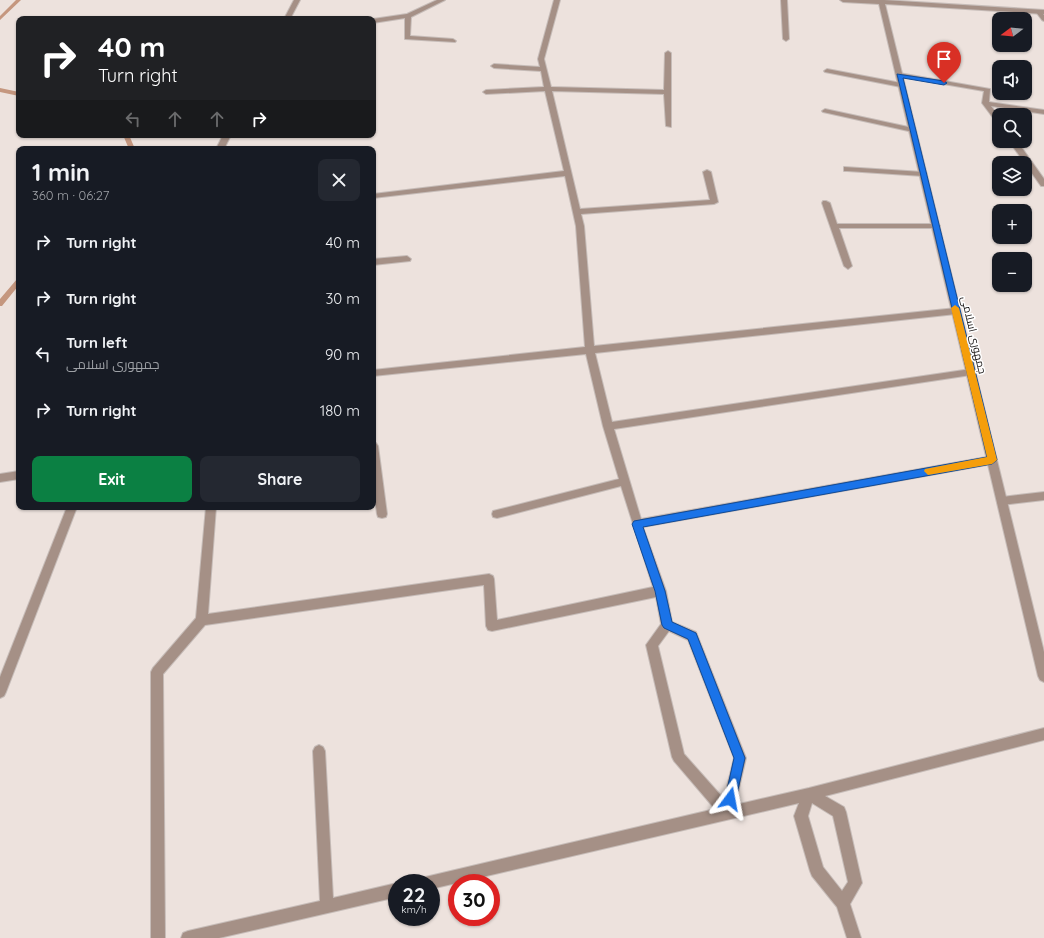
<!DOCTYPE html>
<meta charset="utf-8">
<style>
:root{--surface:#171b24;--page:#242831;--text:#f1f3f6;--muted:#9ea1a6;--accent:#0b8043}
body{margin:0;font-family:Quicksand,Cairo,sans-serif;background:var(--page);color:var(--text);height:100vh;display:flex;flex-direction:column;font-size:15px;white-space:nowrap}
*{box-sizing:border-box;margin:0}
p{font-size:13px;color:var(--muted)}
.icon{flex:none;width:22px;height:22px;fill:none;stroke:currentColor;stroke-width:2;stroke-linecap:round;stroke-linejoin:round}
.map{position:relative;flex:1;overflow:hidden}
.side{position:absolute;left:16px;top:146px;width:360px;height:364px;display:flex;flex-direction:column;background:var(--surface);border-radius:8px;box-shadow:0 1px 3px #0004}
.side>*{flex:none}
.guide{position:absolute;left:16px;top:16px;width:360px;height:122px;border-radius:8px;box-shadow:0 1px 3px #0004;background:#202124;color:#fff;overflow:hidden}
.needle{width:26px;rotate:254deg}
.controls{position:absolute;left:992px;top:12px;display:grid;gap:8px}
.controls a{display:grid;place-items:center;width:40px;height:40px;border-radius:8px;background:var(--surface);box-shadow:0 1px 3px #0004;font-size:20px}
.speed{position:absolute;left:388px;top:874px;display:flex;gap:8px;font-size:20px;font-weight:700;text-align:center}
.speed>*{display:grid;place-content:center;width:52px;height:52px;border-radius:50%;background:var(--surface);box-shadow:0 1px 3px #0004;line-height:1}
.speed small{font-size:10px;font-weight:400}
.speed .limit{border:6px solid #d22;background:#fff;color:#111}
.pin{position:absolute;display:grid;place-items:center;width:34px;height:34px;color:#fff;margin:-41px -17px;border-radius:50% 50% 50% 0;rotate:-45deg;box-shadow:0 0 4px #0007}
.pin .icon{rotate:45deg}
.me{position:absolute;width:44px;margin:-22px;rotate:13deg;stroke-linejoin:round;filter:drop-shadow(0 0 3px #0008)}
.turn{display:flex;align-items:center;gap:14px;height:84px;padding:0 16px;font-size:18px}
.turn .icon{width:52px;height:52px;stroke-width:2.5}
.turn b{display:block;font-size:28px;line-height:34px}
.lanes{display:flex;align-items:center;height:38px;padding:0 16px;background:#0003;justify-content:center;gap:20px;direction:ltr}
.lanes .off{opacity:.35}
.round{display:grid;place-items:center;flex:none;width:42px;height:42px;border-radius:8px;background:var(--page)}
.head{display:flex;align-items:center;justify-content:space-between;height:68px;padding:0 16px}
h1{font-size:24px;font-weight:800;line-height:30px}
.primary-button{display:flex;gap:8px;margin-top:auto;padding:8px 16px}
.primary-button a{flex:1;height:46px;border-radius:8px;background:var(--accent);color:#fff;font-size:16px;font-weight:800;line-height:46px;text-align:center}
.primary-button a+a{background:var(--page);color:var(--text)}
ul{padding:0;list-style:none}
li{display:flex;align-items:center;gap:12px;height:56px;padding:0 16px}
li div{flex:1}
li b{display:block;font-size:15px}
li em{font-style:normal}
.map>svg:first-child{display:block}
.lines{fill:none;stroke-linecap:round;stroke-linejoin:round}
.stream{fill:#c5977f;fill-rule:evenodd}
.minor-casing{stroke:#c6bcb8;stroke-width:2}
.tertiary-casing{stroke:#c6bcb8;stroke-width:2}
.minor{fill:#a59086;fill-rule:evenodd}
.tertiary{fill:#a59086;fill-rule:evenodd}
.route{fill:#1a73e8;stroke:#114b97}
.slow{fill:#f59e0b}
.labels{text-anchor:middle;stroke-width:3;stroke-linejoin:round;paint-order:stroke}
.street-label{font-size:11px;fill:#151110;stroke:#fff}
</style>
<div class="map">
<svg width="1044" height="938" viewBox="0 0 1044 938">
<rect width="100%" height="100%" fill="#ede2dd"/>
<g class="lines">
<path class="stream" d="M16,0H21L0,20V16Z
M0,88L19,92V96L0,92Z
M123,135H129L135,149H129Z
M17,279H19V285L2,306H0V299Z"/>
<defs>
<path id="minor" d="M437,0H445L411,17L410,36L453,39L456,41L455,42L405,39V18L373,23V19L407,14Z
M554,0H560L544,59L551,87L664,90L665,53L668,51L671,53V127L666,126L664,94L552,91L580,209L710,200L703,172L707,170L711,172L718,202L714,204L581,214L584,226L594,346L956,308L960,311L956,314L595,353L612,422L971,369L976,372L971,375L614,429L641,519L992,456L996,457L997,460L996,463L992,464L643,527L666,591L672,622L696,632L746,758L735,805L809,788L1044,728V740L825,796L844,807L846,812L862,883L850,904L861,938H847L837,907L812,876L810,871L794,816L799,803L431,889V883H419L421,878L715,809L674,761L672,757L646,645L661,624L656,597L492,631L488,630L486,626L484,585L205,625L163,674L165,938H151V672L153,668L196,618L206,507H216L208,614L489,574L493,576L494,579L497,620L653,587L621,486L497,518L493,517L492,514L493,511L497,510L619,479L603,426L586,354L373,376V370L585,347L576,226L565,176L373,198V194L564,171L545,91L486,94L483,92L486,90L544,87L541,71L494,68L491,66L494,64L540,67L538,59ZM669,631L688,640L734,758L724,799L684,754L658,646ZM812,803L833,816L848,882L842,891L823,867L808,816Z
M781,0H787L789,39L786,41L783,39Z
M1039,10L1044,15V21L1042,20L1036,12Z
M827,69L901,83L904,85L901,87L825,72L824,71Z
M899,73L990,89L989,102L1044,110V114L991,106L999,117V124L997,123L982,103L984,91L897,76L896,75Z
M825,109L913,128L916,130L913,132L823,112L822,111Z
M1009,141H1017L1044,179V186H1041Z
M844,167L923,172L927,174L923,176L847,171H844Z
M823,201H826L830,203L837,224H936L940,226L936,228H839L852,266L848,269L844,266L822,203Z
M407,256L411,259L410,261L373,265V259Z
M373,442L376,443L378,446L387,514L386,517L382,518L378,517L377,514L373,484Z
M19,471V479L0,482V474Z
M1044,492V500L1002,505L998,504L997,501L998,498L1002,497Z
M319,745L323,747L325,751L333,898L397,883V897L219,938H181L183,933L188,931L320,901L313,751L315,747Z"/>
<path id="tertiary" d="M294,0H300L290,19H284Z
M840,0H884L1044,10V14L885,4L1044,652V682L1040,680L1038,676L879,4L843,2Z
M223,135H231L224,149H216Z
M67,507H77L6,692L4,696L0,698V677Z"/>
</defs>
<use href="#minor" class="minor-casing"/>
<use href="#tertiary" class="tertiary-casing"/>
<use href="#minor" class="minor"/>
<use href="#tertiary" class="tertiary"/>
</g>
<path class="route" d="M897,74L944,81L947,83L944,85L903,78L997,460L992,464L643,527L665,591L672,622L696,633L745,758L736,799L735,803L730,805L726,803L725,799L734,758L688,639L664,628L662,625L655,591L632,524L634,521L987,457Z"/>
<path class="slow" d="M955,305L959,308L997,460L992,464L928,475L924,471L925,469L987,457L951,308Z"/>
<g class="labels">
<g class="street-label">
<text transform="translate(974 335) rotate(77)" y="4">جمهوری اسلامی</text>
</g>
</g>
</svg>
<div class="controls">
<a><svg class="needle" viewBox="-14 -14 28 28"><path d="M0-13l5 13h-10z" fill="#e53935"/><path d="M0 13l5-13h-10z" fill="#9ea1a6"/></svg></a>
<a><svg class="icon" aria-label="sound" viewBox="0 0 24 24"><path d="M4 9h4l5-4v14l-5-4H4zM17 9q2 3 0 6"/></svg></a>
<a><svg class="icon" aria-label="search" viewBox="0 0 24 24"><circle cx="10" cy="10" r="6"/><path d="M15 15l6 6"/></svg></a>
<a><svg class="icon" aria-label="layers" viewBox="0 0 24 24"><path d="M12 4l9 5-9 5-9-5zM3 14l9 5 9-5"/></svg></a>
<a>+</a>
<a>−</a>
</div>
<div class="speed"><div>22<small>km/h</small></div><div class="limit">30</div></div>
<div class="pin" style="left:944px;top:83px;background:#d93025"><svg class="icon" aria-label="arrive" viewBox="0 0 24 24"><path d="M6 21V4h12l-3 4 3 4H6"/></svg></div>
<svg class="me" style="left:730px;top:799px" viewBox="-20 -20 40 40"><path d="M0-17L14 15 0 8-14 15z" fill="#1a73e8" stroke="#fff" stroke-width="4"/></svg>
<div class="guide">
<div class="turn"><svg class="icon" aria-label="right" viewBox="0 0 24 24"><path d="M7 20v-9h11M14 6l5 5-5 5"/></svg><div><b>40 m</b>Turn right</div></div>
<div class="lanes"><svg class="icon off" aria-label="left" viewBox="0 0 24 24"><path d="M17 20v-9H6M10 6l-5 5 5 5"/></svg><svg class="icon off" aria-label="ahead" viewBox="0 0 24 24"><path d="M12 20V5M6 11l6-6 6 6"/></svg><svg class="icon off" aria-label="ahead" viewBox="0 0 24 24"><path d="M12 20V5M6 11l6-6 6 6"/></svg><svg class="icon" aria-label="right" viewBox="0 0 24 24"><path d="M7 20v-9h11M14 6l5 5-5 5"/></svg></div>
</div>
<section class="side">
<div class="head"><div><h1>1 min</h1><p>360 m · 06:27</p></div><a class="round"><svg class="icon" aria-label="close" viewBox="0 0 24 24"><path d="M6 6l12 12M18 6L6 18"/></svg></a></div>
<ul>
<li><svg class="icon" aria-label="right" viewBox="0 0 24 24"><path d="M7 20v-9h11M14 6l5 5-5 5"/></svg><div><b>Turn right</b></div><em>40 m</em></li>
<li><svg class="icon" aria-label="right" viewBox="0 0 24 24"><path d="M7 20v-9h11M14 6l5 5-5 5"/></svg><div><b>Turn right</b></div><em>30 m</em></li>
<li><svg class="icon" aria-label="left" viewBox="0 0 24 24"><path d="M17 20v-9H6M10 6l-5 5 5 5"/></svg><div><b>Turn left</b><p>جمهوری اسلامی</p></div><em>90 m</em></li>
<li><svg class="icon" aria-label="right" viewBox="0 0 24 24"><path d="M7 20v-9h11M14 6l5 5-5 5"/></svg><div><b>Turn right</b></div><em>180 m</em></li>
</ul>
<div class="primary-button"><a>Exit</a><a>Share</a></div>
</section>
</div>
